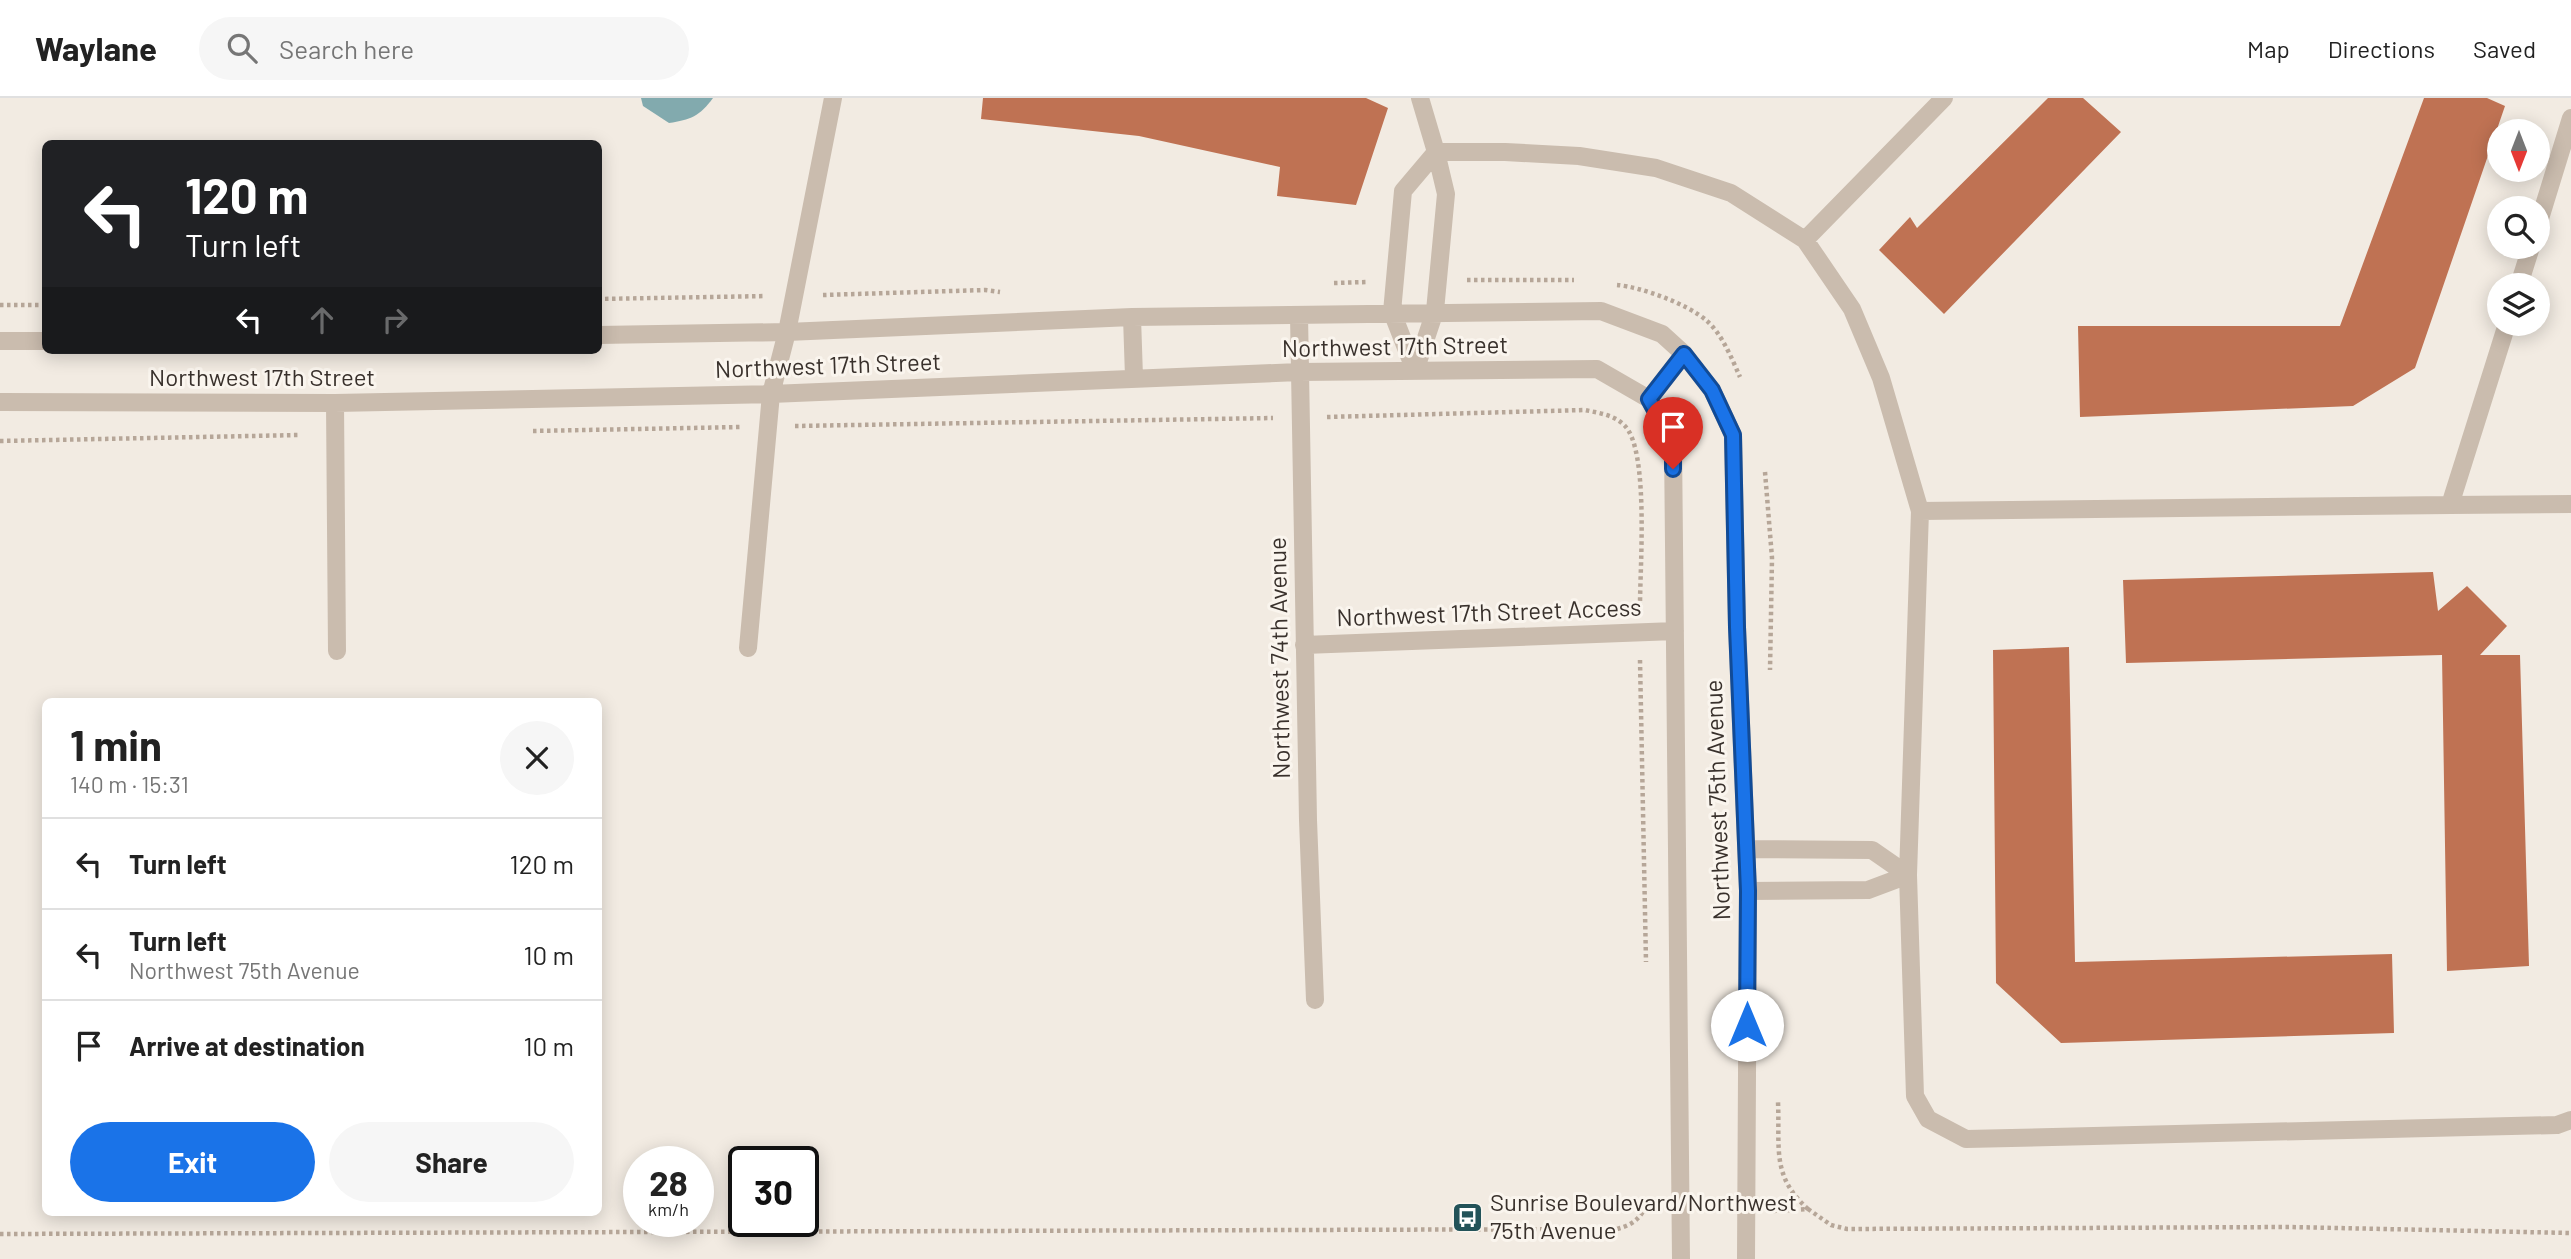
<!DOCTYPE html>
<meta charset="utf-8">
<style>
:root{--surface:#fff;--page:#f6f6f6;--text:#222;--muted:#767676;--line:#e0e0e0;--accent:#1a73e8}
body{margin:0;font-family:Barlow,sans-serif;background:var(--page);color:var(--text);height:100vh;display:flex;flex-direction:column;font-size:26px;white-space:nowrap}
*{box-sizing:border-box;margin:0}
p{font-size:23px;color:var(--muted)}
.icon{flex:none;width:38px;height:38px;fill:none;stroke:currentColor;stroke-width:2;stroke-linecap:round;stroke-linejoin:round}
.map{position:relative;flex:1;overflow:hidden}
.side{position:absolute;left:42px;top:600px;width:560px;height:518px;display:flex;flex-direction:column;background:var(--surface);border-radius:10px;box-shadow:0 4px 18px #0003}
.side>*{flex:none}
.banner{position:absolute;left:42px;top:42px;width:560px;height:214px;border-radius:10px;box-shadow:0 4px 18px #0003;background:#202124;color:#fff;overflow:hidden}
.needle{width:46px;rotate:180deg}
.tools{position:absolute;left:2487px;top:21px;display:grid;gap:14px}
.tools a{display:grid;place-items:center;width:63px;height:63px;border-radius:50%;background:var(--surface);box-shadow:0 4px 18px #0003;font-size:35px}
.speed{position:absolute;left:623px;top:1048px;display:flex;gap:14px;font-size:35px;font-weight:700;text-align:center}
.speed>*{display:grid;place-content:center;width:91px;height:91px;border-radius:50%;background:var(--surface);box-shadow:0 4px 18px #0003;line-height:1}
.speed small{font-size:18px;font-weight:400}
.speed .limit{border:4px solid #111;border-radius:10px;background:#fff;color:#111}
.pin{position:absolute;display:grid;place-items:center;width:60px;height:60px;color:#fff;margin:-72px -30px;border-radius:50% 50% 50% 0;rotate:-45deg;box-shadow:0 0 7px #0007}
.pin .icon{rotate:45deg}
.me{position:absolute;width:77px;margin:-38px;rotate:0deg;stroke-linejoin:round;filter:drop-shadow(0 0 5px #0008)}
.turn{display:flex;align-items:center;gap:24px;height:147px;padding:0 28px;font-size:32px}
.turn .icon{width:91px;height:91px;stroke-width:2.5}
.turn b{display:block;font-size:49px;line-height:60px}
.lanes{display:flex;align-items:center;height:66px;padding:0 28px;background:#0003;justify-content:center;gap:35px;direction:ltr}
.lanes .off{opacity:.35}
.round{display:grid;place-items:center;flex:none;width:74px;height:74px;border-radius:37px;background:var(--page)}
.headline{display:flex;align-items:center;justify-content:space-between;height:119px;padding:0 28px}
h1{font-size:42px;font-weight:700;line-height:52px}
.action{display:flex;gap:14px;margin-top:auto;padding:14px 28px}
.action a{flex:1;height:80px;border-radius:42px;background:var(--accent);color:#fff;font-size:28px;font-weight:700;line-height:80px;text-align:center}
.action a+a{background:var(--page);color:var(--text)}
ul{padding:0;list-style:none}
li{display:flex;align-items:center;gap:21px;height:91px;padding:0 28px;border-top:2px solid var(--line)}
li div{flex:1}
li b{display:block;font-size:26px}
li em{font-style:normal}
header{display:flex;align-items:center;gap:42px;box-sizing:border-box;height:98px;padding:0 35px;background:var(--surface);border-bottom:2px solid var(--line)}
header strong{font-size:33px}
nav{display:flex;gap:38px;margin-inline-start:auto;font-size:24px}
.search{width:490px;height:63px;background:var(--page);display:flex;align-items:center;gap:18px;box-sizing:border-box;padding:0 24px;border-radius:38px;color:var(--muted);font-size:26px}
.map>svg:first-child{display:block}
.water{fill:#82aaae}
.building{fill:#bf7253}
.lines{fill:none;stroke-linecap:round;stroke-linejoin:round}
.path{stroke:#b6a698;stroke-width:4.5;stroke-dasharray:3.5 3.5;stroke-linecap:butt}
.minor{stroke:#cabcae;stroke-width:18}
.route-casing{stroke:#114b97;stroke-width:18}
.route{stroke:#1a73e8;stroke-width:12}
.labels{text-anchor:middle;stroke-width:6;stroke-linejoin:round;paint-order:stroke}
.street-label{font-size:24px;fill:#39312c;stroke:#faf5ee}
.poi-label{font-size:24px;fill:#39312c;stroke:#faf5ee;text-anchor:start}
</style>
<header>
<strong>Waylane</strong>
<div class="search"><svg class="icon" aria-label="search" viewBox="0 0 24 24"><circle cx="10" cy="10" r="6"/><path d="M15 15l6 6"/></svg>Search here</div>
<nav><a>Map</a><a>Directions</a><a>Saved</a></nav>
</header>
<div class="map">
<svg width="2571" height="1161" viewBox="0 0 2571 1161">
<rect width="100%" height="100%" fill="#f2ebe2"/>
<path class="water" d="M641,0H713C700,18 690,22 669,25L643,8Z"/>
<path class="building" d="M983,0H1366L1388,10L1356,107L1277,98L1280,69L1139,38L981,21Z
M2048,0H2083L2121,34L1944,216L1879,152L1910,119L1917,130Z
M2424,0H2487L2505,8L2415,270L2353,308L2080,319L2078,228H2340Z
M2433,474L2438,513L2467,488L2507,528L2480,557H2520L2529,868L2447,873L2442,557L2126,565L2123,482Z
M2069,549L2075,864L2392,856L2394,935L2061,945L1996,885L1993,552Z"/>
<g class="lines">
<path class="path" d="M1467,182H1574
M1334,185L1367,184
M1617,187C1641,189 1688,206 1707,223C1722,236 1732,261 1740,279
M823,197L985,192L1000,194
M598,201L766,198
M0,207H46
M1327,319L1585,312C1599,315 1615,317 1625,328C1649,353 1640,469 1640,507
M795,328L1273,320
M533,333L741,329
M0,343L300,337
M1765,374L1772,460L1770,572
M1640,562L1646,864
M1808,1111L1831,1127L1847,1131L2290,1129L2571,1135
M1773,1113L1808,1111C1771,1078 1780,1050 1778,1004
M0,1136L1617,1131C1636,1126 1642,1118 1650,1100"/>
<path class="minor" d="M1420,0L1436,54H1505L1579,58L1656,70L1731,95L1805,142L1852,211L1881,280L1920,413L1908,777L1915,998L1928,1021L1966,1041L2557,1027L2571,1022
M2538,127L2571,20
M1805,142L1944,0
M2519,187L2531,149
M1299,217L1308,722L1315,902
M1132,219L1134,279
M598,237L787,234L1132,219L1601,213L1662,236L1684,256L1712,292L1733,337L1737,529L1748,793L1746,1161
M0,243H46
M1415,273L1392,214L1403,93L1436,54
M1415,273L1435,213L1446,96L1436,54
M1649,301L1673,344L1681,1161
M1649,301L1684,256
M0,304L335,305L771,296L1299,274L1597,271L1649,301
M335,305L337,553
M2450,407L2571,406
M1920,413L2450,407L2507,226
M1304,547L1675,533
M748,550L771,296L787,234L833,0
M1746,751L1872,752L1908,777
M1748,793L1868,792L1908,777"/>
</g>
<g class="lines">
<defs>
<path id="route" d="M1673,371V344L1649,301L1684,256L1712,292L1733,337L1737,529L1748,793L1747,927"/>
</defs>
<use href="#route" class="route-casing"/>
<use href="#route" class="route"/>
</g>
<defs>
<symbol id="bus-square" viewBox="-11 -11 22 22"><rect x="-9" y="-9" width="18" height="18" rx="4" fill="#235359" stroke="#faf5ee"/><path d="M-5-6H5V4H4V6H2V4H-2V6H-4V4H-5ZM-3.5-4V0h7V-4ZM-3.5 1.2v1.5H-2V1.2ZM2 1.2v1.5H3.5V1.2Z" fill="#fff"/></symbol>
</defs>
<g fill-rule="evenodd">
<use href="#bus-square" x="1450" y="1102" width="35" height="35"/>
</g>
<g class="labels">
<g class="street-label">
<text transform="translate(1395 249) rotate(-1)" y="8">Northwest 17th Street</text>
<text transform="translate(828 268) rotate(-2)" y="8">Northwest 17th Street</text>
<text x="262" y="288">Northwest 17th Street</text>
<text transform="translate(1489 515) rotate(-2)" y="8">Northwest 17th Street Access</text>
<text transform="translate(1280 560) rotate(-91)" y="8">Northwest 74th Avenue</text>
<text transform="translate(1718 702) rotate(-92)" y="8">Northwest 75th Avenue</text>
</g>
<g class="poi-label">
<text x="1490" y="1113">Sunrise Boulevard/Northwest<tspan x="1490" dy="28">75th Avenue</tspan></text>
</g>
</g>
</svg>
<div class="tools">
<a><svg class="needle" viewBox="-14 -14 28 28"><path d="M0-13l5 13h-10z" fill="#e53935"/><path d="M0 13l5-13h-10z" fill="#767676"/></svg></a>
<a><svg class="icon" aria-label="search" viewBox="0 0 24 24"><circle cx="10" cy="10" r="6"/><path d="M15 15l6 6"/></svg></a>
<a><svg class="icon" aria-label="layers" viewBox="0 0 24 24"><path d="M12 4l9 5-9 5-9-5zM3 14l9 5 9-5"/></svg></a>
</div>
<div class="speed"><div>28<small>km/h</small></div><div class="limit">30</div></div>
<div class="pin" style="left:1673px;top:371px;background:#d93025"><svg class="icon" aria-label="arrive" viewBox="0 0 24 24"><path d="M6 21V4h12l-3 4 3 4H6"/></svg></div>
<svg class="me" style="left:1747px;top:927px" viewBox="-20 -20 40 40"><circle r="19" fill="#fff"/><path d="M0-13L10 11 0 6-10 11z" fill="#1a73e8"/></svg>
<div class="banner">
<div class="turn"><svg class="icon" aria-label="left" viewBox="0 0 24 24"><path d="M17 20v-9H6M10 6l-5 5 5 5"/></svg><div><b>120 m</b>Turn left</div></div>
<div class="lanes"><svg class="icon" aria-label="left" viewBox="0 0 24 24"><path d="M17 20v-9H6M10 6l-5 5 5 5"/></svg><svg class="icon off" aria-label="ahead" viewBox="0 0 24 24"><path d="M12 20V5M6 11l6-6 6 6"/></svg><svg class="icon off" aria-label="right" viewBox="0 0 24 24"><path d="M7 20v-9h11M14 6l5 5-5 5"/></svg></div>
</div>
<section class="side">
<div class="headline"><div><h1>1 min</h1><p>140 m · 15:31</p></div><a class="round"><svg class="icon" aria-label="close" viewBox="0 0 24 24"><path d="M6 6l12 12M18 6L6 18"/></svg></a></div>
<ul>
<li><svg class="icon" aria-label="left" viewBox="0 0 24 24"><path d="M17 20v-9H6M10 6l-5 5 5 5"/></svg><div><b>Turn left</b></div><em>120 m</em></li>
<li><svg class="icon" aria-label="left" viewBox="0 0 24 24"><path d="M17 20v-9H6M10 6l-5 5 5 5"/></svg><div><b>Turn left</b><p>Northwest 75th Avenue</p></div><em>10 m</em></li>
<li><svg class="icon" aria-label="arrive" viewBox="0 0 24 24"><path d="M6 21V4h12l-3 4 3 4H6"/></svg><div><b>Arrive at destination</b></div><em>10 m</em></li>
</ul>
<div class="action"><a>Exit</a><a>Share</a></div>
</section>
</div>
